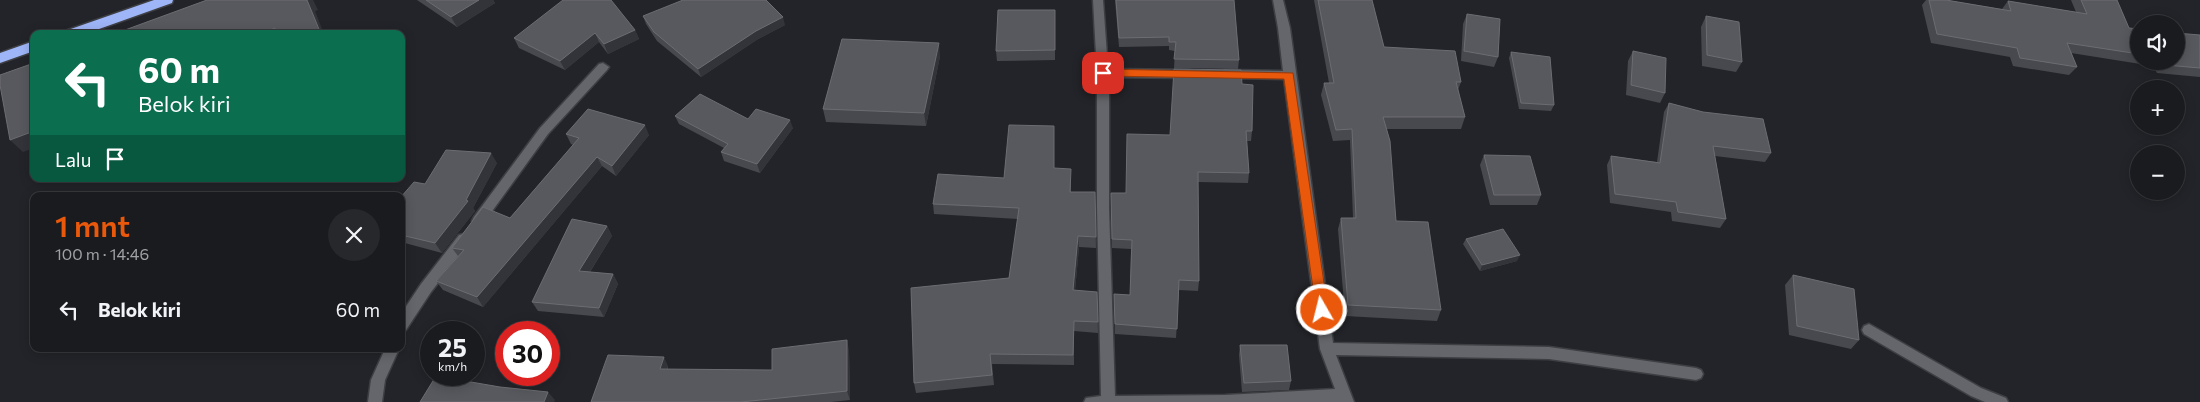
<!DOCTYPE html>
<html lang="id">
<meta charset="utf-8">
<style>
:root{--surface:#1a1b1f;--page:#27282c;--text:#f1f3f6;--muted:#9fa1a4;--line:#38393d;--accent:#ea580c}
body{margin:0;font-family:Commissioner,sans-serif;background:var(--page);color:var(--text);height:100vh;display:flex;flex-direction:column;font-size:19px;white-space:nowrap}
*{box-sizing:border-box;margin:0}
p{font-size:16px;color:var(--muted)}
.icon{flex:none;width:28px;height:28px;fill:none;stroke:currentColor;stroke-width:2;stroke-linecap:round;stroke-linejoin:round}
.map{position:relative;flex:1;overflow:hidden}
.drawer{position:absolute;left:30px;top:192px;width:375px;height:160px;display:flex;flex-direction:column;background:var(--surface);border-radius:10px;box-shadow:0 2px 12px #0003,0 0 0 1px var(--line)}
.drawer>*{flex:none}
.hud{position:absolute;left:30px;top:30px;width:375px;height:152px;border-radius:10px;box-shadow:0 2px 12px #0003,0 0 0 1px var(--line);background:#0b6e4f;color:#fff;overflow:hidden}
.tools{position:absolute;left:2130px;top:15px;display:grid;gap:10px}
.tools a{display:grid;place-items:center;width:55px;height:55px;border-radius:50%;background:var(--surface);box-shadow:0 2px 12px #0003,0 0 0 1px var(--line);font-size:25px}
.speed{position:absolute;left:420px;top:321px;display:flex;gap:10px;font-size:25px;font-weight:700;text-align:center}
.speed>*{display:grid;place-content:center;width:65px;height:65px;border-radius:50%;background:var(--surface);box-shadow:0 2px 12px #0003,0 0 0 1px var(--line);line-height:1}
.speed small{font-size:12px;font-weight:400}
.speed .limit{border:8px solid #d22;background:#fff;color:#111}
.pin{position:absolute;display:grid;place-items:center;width:42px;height:42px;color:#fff;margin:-21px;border-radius:10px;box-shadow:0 2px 8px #0006}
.me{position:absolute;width:55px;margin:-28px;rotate:352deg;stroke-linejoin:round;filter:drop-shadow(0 0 4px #0008)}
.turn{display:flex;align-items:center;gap:18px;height:105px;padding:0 25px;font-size:22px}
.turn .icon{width:65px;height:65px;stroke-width:2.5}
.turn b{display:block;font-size:35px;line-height:42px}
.then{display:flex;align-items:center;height:48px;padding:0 25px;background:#0003;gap:10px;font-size:19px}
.round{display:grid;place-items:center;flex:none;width:52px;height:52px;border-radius:26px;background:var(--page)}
.head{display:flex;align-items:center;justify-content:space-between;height:85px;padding:0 25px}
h1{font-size:30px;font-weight:600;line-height:38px;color:var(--accent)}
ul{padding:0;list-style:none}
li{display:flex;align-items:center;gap:15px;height:65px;padding:0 25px}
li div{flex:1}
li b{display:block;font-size:19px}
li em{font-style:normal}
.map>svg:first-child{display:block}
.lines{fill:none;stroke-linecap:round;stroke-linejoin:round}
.minor-casing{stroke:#3d3f43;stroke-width:3}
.highway-casing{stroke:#3d3f43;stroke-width:3}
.minor{fill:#64666b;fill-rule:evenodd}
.highway{fill:#9eb5f7;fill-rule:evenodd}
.wall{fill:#48494e}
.shaded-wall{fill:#333439}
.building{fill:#58595e;stroke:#6c6d72}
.route{fill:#ea580c;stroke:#983908}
</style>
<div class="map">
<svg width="2200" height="402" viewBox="0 0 2200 402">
<rect width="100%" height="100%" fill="#232429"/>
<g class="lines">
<defs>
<path id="minor" d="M1093,0H1103L1108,69L1190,70L1196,74L1190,78L1109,77V207L1115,396L1225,395L1335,389L1320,349L1284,79L1225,78L1219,74L1225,70L1283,71L1278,28L1273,0H1283L1290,28L1333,343L1549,347L1696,368L1701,370L1703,374L1701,378L1696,380L1549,359L1336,355L1354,402H1084L1086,398L1101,396L1097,207V73Z
M603,63L609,67L607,70L548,134L482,225H474L472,221L474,217L540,128L599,64Z
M464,234L469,235L470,239L469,243L431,292L406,330L401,332V314L421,284L459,235Z
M1869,324L1981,388L2006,398L2008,402H1985L1971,396L1864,334L1862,330L1864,326Z
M385,349H399L385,380L382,402H368L371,380Z"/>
<path id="highway" d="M154,0H173L172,3L85,34H63L65,31Z
M34,41V51L0,63V53Z"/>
</defs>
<use href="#minor" class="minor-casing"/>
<use href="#highway" class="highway-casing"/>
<use href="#minor" class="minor"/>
<use href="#highway" class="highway"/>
</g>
<path class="wall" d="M417,0H493L495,3L457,27Z
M1115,0H1234L1239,60L1238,69L1174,68L1175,51L1169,50V46L1119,47Z
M1314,0H1372L1384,47L1461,82L1458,90L1465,117L1461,129H1387L1396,221L1441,310L1437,321L1345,316L1338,229L1341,218H1353L1350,140L1333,141L1321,95L1324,83H1329Z
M1926,0H1946L2002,9L2008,1L2076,12L2071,0H2117L2129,28L2139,29V61H2176L2200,35V77L2157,73L2153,66L2071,53L2077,67L2069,75L2013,66L2010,57L1931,43L1922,5Z
M1055,10V60L997,61L996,51Z
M1467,14L1498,57L1494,67L1461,61L1463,24Z
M643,16L785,25L758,39L701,77L657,41L646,24Z
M1706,16L1742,62L1736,72L1702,66L1701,27Z
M635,30L639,39L608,54L599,42L565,70L519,48L514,38Z
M1633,51L1665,93L1660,103L1626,95L1628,61Z
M1511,52L1554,105L1551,111L1519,109L1509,58Z
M940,56L926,126L826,122L823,109Z
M1242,84L1252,131L1251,141H1247L1249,173L1248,183L1198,182L1199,281L1198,291L1179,290L1176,338L1115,334L1114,294L1130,295L1131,249L1112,248L1111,193H1126L1170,135Z
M1669,103L1771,153L1765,162L1715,156L1726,219L1720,228L1672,221L1671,212L1610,203L1607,165L1611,156L1657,162L1664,112Z
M675,116L748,119L793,128L760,173L724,161L721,152L724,148L679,124Z
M1054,126V168L1071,180V192H1095L1096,248L1079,247L1075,291L1097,292L1098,333L1074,331V365L992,364L994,385L916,393L914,383L1009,278L1018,219L934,214L933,204L1004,178Z
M566,134L649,135L616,176L602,166L483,307L443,290L436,281L458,256L452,248L510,218L573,145L571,144Z
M1484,155L1541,195L1537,205H1490L1480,165Z
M497,163L473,208L475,211L442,253L401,242V197L425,184Z
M607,226L612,236L590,272L613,274L618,284L604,317L538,311L532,302Z
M1466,239L1517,261L1480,271L1463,244Z
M1793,275L1859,340L1851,349L1789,335L1785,285Z
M1240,345L1291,381L1289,390L1242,392L1239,355Z
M849,350L850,400L831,402H591L668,366V369L772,370Z"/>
<path class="shaded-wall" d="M307,0H313L318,10L315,11L324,34H321Z
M479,0H493L495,3L457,27L451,17Z
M783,17L785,25L758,39L701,77L698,69L756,31Z
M275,28L279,34H260Z
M635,30L639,39L608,54L604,44Z
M595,33L599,42L565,70L560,61Z
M939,43L940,56L926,126L924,113Z
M790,120L793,128L760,173L757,164Z
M645,125L649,135L616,176L612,166Z
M34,131V148L23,152L10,140Z
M491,153L497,163L473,208L475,211L442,253L435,243Z
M597,157L602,166L483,307L477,297Z
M607,226L612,236L584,281L579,271Z
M1078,236L1079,247L1074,301L1073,290Z
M1520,255L1517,261L1480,271L1482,265Z
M613,274L618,284L604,317L599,308Z
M847,340L849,350L850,400L847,391Z
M664,357L668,366L665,378L660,369Z
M548,392L555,400L554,402H544Z"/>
<path class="building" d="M207,0H307L321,34H277L275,28L260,34H114Z
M426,0H479L451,17Z
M563,0H611L635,30L604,44L595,33L560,61L514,38Z
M683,0H766L783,17L756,31L698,69L654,32L643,16Z
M1116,0H1234L1239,60L1174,59L1176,42H1169V37L1119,38Z
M1318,0H1372L1384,47L1455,51L1461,82H1456L1465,117H1383L1390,141L1396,221L1428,222L1441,310L1348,305L1341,218H1356L1352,129L1336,130L1324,83H1334Z
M1929,0H1946L2011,11L2008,1L2087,14L2081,0H2117L2129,28L2139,29V54L2067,43L2077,67L2020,58L2017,48L1937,34Z
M998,10H1055V50L996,51Z
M1467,14L1500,19L1498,57L1464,51Z
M1706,16L1739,22L1742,62L1707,55Z
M2176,33L2200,35V68L2165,65L2163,61H2176Z
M842,39L939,43L924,113L823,109Z
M1633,51L1666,58L1665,93L1631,85Z
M1511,52L1550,57L1554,105L1521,103Z
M34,63V131L10,140L0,85V75Z
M1174,69L1241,70L1242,84L1253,85L1252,131H1246L1249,173L1198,172L1199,281L1179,280L1177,329L1115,324L1114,294L1130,295L1132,240L1112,239L1111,193H1126L1127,134L1170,135Z
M700,94L748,119L756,109L790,120L757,164L721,152L728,144L675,116Z
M1669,103L1703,112L1763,119L1771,153L1713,146L1726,219L1678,212L1676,202L1615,194L1611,156L1660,163Z
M588,109L645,125L612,166L597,157L477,297L436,281L464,250L452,248L483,207L510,218L579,138L566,134Z
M1009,125L1054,126V168L1071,169L1070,192H1095L1096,237L1078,236L1073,290L1097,292L1098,322L1074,321L1073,355L990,354L992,375L914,383L911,288L1009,278L1019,208L933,204L938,174L1004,178Z
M446,150L491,153L466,200L468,201L435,243L401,235V197L414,182L425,184Z
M1484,155L1530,156L1541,195H1494Z
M572,219L607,226L579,271L613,274L599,308L532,302Z
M1503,229L1520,255L1482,265L1466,239Z
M1793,275L1854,289L1859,340L1797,326Z
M847,340V391L741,402H591L608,355L664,357L660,369L772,370V349Z
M1240,345H1287L1291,381L1244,383Z
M436,376L500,387L548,392L544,402H420Z"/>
<path class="route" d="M1103,69L1293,73L1328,310L1326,314H1317L1316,310L1284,79L1103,76L1098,73Z"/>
</svg>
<div class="tools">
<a><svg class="icon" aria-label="sound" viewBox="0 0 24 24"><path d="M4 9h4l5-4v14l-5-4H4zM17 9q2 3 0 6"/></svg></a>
<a>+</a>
<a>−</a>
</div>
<div class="speed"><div>25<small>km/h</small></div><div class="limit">30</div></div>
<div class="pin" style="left:1103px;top:73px;background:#d93025"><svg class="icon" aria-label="arrive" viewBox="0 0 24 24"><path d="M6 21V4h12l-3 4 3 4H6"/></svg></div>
<svg class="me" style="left:1322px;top:310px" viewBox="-20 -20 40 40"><circle r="17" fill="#ea580c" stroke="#fff" stroke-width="3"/><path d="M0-11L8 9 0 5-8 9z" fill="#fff"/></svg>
<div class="hud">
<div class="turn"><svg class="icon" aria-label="left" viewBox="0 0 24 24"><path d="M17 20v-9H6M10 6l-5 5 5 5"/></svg><div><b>60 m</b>Belok kiri</div></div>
<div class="then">Lalu<svg class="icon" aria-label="arrive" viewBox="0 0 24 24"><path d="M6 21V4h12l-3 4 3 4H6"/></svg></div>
</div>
<section class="drawer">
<div class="head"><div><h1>1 mnt</h1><p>100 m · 14:46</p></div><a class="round"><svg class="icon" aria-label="close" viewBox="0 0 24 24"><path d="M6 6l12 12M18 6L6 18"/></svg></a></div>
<ul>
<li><svg class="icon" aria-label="left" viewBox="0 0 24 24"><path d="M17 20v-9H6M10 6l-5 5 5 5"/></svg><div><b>Belok kiri</b></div><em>60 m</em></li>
</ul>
</section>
</div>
